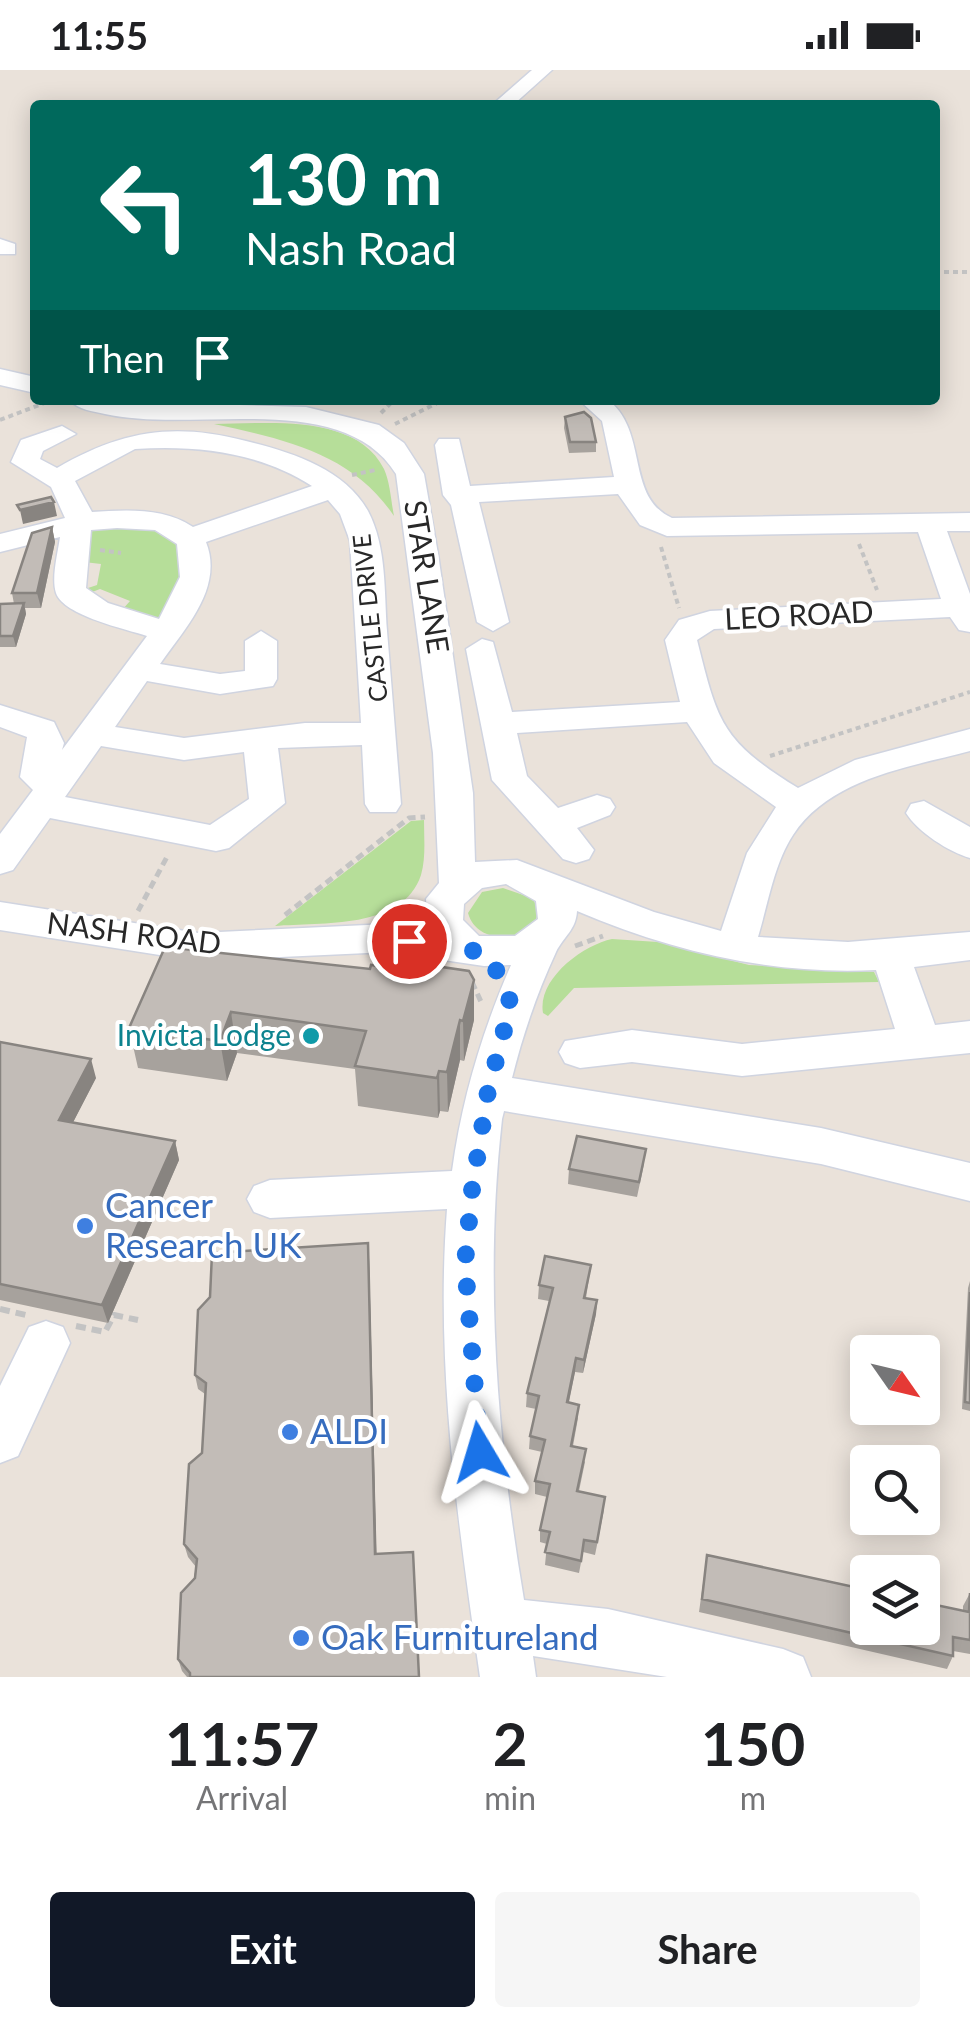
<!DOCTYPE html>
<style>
:root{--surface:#fff;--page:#f6f6f6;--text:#202124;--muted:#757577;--accent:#111827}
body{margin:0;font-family:Lato,sans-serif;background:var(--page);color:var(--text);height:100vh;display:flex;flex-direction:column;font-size:38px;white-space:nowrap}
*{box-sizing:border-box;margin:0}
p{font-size:32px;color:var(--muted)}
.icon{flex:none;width:55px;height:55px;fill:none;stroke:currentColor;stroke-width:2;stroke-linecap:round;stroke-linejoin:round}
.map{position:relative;height:1607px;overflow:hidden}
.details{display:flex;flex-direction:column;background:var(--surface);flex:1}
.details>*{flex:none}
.guide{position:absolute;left:30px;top:30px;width:910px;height:305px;border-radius:10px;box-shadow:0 5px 25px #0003;background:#00695c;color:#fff;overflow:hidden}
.needle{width:65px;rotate:124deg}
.fabs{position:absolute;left:850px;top:1265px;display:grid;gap:20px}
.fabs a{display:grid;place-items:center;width:90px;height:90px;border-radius:10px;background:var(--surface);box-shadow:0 5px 25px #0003;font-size:50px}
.pin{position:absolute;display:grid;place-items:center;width:85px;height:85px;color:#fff;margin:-42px;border:5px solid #fff;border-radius:50%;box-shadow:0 2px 10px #0007}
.me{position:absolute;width:110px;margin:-55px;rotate:353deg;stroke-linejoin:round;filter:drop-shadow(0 0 8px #0008)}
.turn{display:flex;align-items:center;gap:35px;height:210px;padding:0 50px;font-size:45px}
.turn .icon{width:130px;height:130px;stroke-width:2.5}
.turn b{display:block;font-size:70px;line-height:85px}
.then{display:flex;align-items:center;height:95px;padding:0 50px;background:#0003;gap:20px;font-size:38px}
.eta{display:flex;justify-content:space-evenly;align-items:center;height:170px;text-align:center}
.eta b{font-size:60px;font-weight:700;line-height:70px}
.primary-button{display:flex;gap:20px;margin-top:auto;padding:20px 50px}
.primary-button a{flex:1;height:115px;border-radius:10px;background:var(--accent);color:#fff;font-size:40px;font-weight:700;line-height:115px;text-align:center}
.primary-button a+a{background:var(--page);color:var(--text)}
.status{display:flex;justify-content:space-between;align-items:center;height:70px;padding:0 50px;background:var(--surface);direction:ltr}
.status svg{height:28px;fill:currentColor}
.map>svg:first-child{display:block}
.green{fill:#b6de99}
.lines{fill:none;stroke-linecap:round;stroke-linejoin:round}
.minor-casing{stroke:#d0d4e0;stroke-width:3}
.path-far2{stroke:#c3c3c3;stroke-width:4;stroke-dasharray:5 4;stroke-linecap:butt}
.path-far1{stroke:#c3c3c3;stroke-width:5;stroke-dasharray:8 5;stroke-linecap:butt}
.path{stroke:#c3c3c3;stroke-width:6;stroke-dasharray:10 6;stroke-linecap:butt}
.minor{fill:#fff;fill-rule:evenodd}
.wall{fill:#a7a29d}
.shaded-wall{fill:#888480}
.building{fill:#c2bcb7;stroke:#888480;stroke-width:2.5}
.route{stroke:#1a73e8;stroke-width:18;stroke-dasharray:0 32.4}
.culture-dot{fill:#0f9aa8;stroke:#fff;stroke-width:4}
.shop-dot{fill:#3f7fe0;stroke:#fff;stroke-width:4}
.labels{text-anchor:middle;stroke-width:8;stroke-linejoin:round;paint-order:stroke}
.far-street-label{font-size:25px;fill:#282828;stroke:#fff}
.street-label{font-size:30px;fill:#282828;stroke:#fff}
.culture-label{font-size:30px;fill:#0d838f;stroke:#fff;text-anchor:end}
.near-shop-label{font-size:35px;fill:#366cbe;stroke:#fff;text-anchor:start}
</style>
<div class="status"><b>11:55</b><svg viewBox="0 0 49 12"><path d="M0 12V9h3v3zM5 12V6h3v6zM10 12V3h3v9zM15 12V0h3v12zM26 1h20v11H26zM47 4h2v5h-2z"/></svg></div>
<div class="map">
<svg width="970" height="1607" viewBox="0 0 970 1607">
<rect width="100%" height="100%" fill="#eae2da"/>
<path class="green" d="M214,354C264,354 356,342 384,399C390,412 391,431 394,446C352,383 283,369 214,354Z
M155,457L179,475L185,500L166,551L122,540L130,531L100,519L87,524L82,520L97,515L101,494L84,492L85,459Z
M424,750C424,768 426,788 421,805C403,860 321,852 275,856L411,751Z
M503,818L532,828C558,865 480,886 468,843L482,822Z
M612,869L658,872L749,895L874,902L879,912L574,918L548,946L543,943C537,909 583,875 612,869Z"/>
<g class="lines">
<defs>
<path id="minor" d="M532,0H552L513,35H492Z
M0,169L15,174V184H0Z
M0,299L35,307V323L0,315Z
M70,330L306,337L379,355L404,373L424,404L438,484L473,723L475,792L517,790L654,842L721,861L747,783L776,737L714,693L687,652L517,663L527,706L558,738L597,725L610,729L615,737L610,745L577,758L594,780L589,789L576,793L563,789L492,710L466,579L482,569L493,572L512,642L680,632L665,570L679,550L710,541L941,529L918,462L667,466L640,455L618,424L479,432L509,552L493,561L477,552L451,435L443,425L435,375L439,369H459L470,416L614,407L602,351L579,330H608C649,361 625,427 672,448L970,443V461H947L970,524V562L959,560L950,547L714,559L697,570C718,654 722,671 798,718L855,690L970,659V681C910,697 830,708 793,765C774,794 768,834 758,867L848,872L970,862V890L914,897L935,955L970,951V983L742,1006L632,992L580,998L565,993L559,982L565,971L632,960L742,974L895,959L876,900C770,905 674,882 577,841C576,860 564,866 556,882C537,923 523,964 512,1008L821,1058L970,1093V1131L821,1094L504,1041L502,1049C484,1212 497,1369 524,1530L608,1539L783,1579L803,1587L811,1607H667L533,1586L536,1607H480C458,1452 435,1296 447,1139L270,1148L254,1142L247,1129L254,1116L270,1110L452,1101C462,1028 482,962 511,895L484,896L389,882L198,891L0,860V832L198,863L389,854L428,859L426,829L439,813L433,683L396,404C343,318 192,364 105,344C93,341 78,340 70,330ZM506,814L536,831L538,849L515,866H479L463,850L464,834L482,818Z
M62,356L76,364L43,381L40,389L57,398C121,361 173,352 246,371C290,382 344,398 368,441C387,477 384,522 387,561C392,620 396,675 401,734L396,742H370L365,734L362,675L278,678L285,733L229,778L216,781L50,748L13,800L0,804V764L33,720L20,707L27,667L0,657V635L54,652L64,673L62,680L147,566C126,559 64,546 56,523C51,508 58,482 60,467L0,482V464L65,448L51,417L11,392L21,370ZM135,379C197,375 259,382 312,416L193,457C164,437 125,440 92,442L75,411ZM328,430L340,444L350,471L361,653H305L184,668L115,657L147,611L220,624L273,616L277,609V571L261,561L245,571V601L220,604L160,594C185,558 224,518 206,472ZM117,458L155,460L177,474L180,507L159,549L108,533L86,518L91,460ZM101,676L184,690L244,682L249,729L210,755L65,727Z
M924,731L970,757V788C949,782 918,762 906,743L911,734Z
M46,1251L63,1257L70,1273L18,1386L0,1393V1316L29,1257Z"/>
</defs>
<use href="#minor" class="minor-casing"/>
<path class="path-far2" d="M935,202H970
M351,330L358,333
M381,343L394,330
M0,350L52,330L58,332
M395,354L443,330
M352,405L375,400
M859,474L877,520
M661,477L679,538
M100,480L121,483
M770,686L970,622"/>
<path class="path-far1" d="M138,841L168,785
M285,845L409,748L425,747
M575,876L603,866
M472,912L482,934"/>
<path class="path" d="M0,1239L26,1245
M76,1256L105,1262L114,1245L138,1250"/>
<use href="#minor" class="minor"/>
</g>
<path class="wall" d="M565,347L596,372V382L569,383L564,358Z
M52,457L55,472L41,538H25L26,544L16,577H0V534H14L12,523Z
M370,899L419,901L474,950L464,991L460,990L448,1042L440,1041L438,1048L358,1036L355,999L237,983L227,1011L138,998L129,958Z
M0,972L96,1008L73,1052L175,1071L179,1090L108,1253L0,1230Z
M644,1094L637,1127L568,1114L569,1099Z
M369,1188L376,1484L420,1607H187L182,1601L178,1589L196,1497L188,1487L184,1474L202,1383L205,1324L198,1319L195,1305Z
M591,1195L586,1228L597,1230L596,1244L583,1303L575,1302L569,1332L578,1348L573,1376L585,1392L579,1421L604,1440L595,1485L583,1482L579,1503L545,1495L547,1474L540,1472V1460L547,1427L535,1424V1411L542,1382L529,1379L530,1366L536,1339L526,1337L527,1323L549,1231L538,1229L539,1215Z
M970,1211V1341L962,1339L968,1218Z
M707,1485L963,1541V1536L970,1523V1584L953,1581V1586L947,1599L699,1542Z"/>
<path class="shaded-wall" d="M54,432L57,446L23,454L20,440Z
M52,457L55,472L41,538L37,523Z
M24,533L26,544L16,577L13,566Z
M474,910V950L464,991L463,951Z
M231,942L237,983L227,1011L220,971Z
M460,950V990L448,1042L447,1002Z
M91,989L96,1008L65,1068L59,1050Z
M439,1001L440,1041L438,1048L437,1008Z
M175,1071L179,1090L108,1253L102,1235Z
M368,1173L369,1188L377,1498L375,1484Z
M597,1230L596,1244L583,1303L584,1290Z
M576,1288L575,1302L566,1345L567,1332Z"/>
<path class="building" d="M584,342L591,348L596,372H570L565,347Z
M51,427L54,432L20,440L17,435Z
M52,457L37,523H12L32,463Z
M24,533L13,566H0V534Z
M165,877L370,899L371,895L419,901L421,894L469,901L474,910L463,951L460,950L447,1002L439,1001L437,1008L355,996L366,961L231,942L220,971L129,958Z
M0,972L91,989L59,1050L175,1071L102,1235L0,1214Z
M577,1066L646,1079L639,1112L569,1099Z
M368,1173L375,1484L413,1482L419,1607H190V1603L178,1589L181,1523L195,1508L197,1489L184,1474L189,1394L202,1383L206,1313L195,1305L198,1240L210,1227L212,1183Z
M545,1186L591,1195L584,1228L597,1230L584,1290L576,1288L567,1332L579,1335L571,1376L586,1379L577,1421L605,1427L597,1472L584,1470L581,1491L545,1482L550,1462L540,1460L550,1414L535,1411L545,1370L530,1366L539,1326L527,1323L553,1218L539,1215Z
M970,1222V1333L965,1332Z
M707,1485L868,1520V1558H922V1532L969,1542L970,1523V1570L953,1567V1586L702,1529Z"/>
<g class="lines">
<path class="route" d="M409,871L482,882L499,904L511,934L488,1021L472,1120L465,1193L480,1382"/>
</g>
<circle class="culture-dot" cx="311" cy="966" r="10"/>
<g class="shop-dot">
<circle cx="85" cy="1156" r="10"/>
<circle cx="290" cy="1362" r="10"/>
<circle cx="301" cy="1568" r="10"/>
</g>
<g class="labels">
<g class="far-street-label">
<text transform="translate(370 548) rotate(-96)" y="9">CASTLE DRIVE</text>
</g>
<g class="street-label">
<text transform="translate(426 507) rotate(81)" y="10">STAR LANE</text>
<text transform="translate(799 546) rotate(-3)" y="10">LEO ROAD</text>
<text transform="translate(134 864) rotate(7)" y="10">NASH ROAD</text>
</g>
<g class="culture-label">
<text x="291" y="976">Invicta Lodge</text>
</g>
<g class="near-shop-label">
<text x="105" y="1148">Cancer<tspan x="105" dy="40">Research UK</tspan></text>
<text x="310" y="1374">ALDI</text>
<text x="321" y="1580">Oak Furnitureland</text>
</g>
</g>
</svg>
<div class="fabs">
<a><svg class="needle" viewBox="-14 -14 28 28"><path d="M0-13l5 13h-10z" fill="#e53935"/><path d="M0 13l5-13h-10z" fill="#757577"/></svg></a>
<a><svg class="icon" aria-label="search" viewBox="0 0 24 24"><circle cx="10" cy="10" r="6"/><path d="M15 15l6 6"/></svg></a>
<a><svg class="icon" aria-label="layers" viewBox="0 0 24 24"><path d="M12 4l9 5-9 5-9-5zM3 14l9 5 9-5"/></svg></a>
</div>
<div class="pin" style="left:409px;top:871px;background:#d93025"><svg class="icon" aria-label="arrive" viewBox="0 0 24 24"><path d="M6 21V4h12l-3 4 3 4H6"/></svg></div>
<svg class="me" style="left:480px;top:1382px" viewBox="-20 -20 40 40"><path d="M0-17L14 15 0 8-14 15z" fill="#1a73e8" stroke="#fff" stroke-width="4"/></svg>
<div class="guide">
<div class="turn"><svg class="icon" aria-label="left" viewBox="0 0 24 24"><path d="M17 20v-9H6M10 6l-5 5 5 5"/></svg><div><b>130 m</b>Nash Road</div></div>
<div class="then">Then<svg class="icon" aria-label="arrive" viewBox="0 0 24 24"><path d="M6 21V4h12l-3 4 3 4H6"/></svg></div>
</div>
</div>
<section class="details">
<div class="eta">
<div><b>11:57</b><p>Arrival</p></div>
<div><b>2</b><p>min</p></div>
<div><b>150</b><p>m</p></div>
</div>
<div class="primary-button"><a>Exit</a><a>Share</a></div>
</section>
